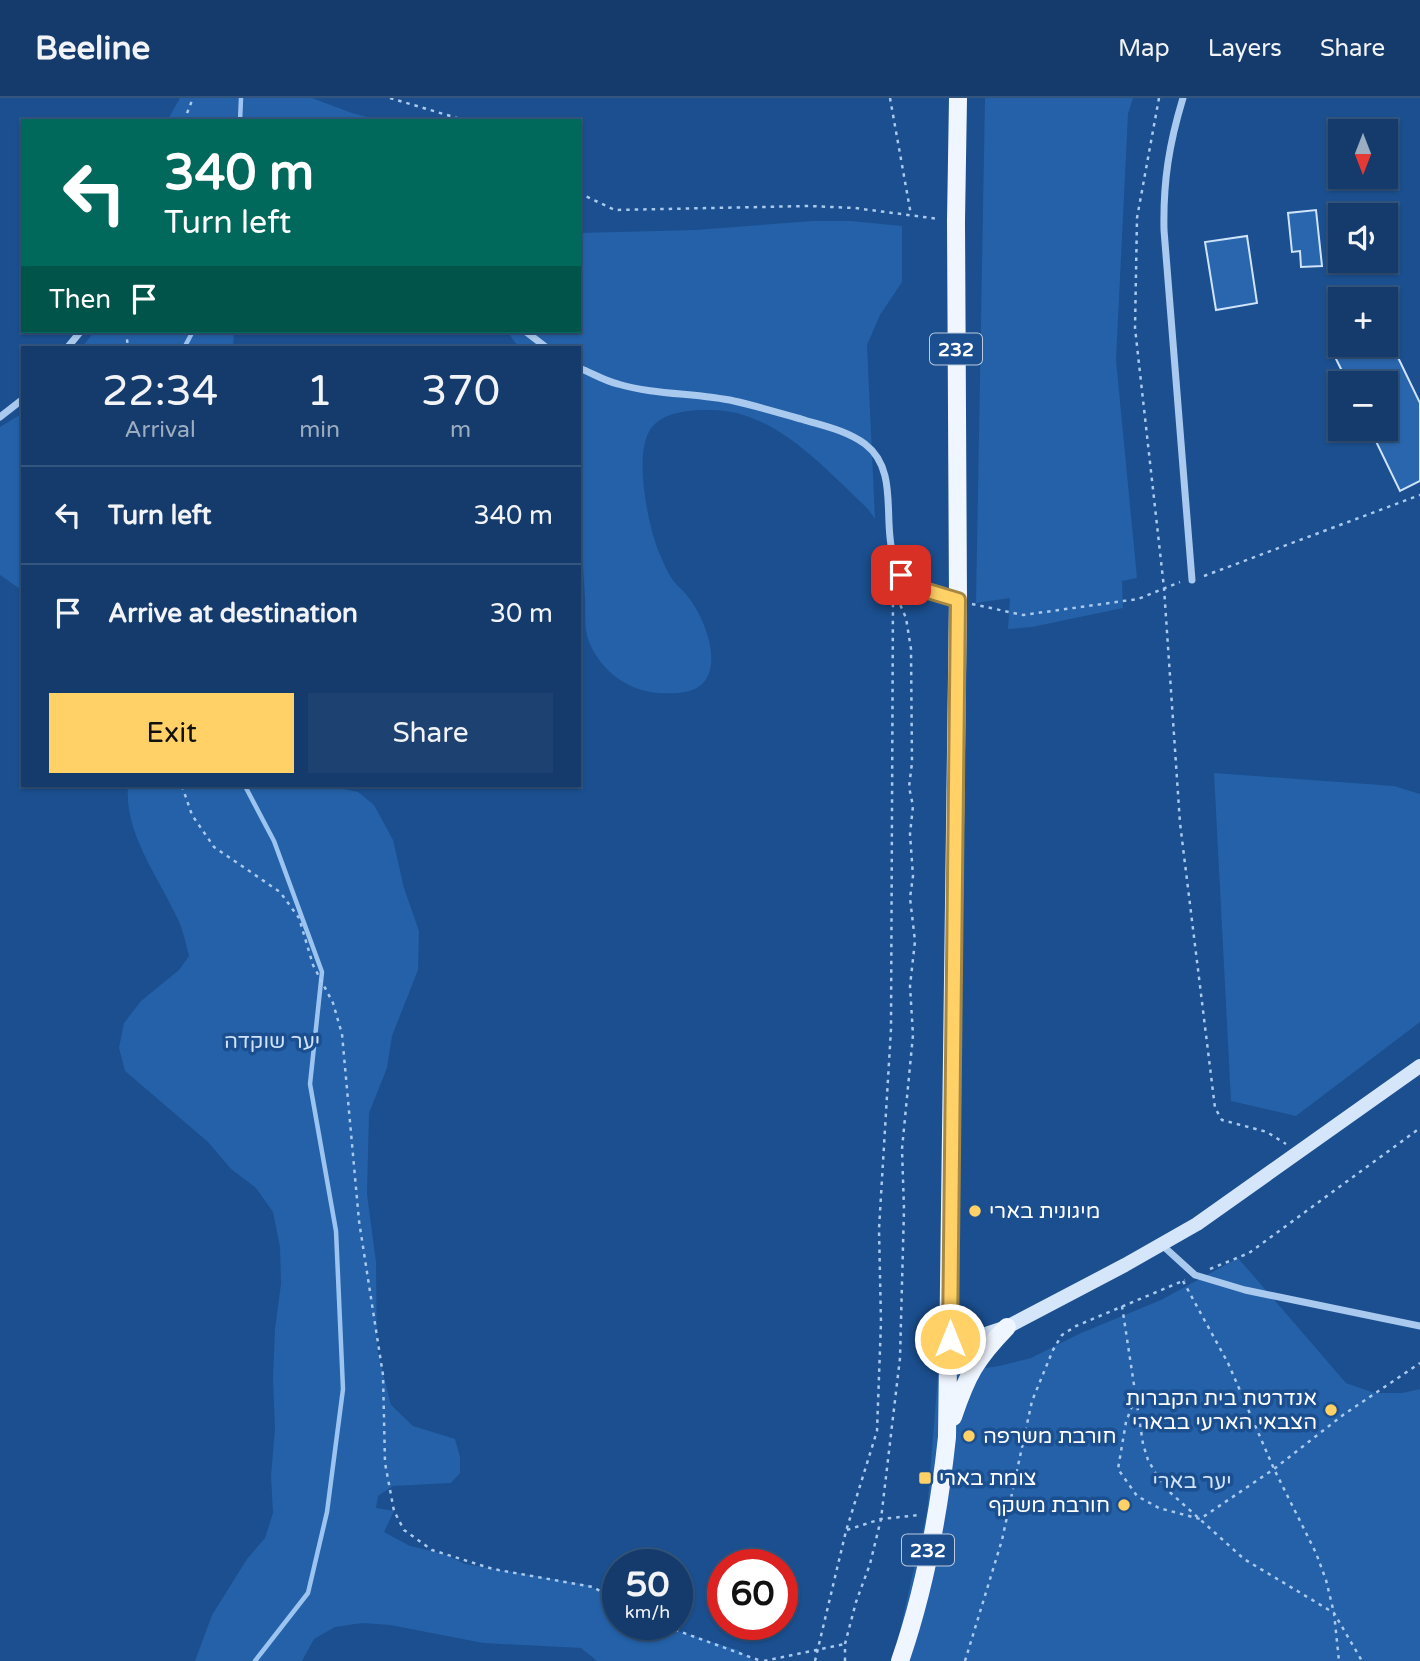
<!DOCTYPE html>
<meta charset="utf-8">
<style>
:root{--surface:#143b6b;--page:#1d4271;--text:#f1f3f6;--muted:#9dadc1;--line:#33557e;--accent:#ffd166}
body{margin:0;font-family:"Varela Round","Noto Sans Hebrew",sans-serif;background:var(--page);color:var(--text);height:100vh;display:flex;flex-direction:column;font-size:26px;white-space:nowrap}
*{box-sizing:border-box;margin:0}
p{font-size:23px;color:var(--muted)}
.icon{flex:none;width:38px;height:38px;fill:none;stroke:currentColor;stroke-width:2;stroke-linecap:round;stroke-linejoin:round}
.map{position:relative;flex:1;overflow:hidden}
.side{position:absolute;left:21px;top:248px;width:560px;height:441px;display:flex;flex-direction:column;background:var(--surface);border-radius:0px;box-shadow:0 2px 5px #0004,0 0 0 2px var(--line)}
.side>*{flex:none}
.banner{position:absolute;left:21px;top:21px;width:560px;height:214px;border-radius:0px;box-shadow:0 2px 5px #0004,0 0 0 2px var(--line);background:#00695c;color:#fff;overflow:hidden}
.needle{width:46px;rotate:180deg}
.buttons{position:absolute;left:1328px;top:21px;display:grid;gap:14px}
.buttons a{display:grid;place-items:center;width:70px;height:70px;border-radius:0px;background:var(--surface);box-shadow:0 2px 5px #0004,0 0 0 2px var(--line);font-size:35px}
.speed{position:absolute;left:602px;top:1451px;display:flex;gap:14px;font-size:35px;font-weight:700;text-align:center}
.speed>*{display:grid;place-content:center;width:91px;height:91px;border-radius:50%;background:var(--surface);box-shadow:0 2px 5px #0004,0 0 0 2px var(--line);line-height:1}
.speed small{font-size:18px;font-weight:400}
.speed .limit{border:10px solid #d22;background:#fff;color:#111}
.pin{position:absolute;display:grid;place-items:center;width:60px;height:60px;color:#fff;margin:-30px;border-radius:14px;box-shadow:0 4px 10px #0006}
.me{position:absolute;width:77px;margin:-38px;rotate:0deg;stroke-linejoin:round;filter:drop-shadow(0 0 5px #0008)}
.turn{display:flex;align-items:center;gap:24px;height:147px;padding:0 28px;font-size:32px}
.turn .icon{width:91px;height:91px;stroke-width:2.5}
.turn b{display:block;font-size:49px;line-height:60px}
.then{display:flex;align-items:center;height:66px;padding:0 28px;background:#0003;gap:14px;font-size:26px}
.eta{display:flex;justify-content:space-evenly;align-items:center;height:119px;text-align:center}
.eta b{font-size:42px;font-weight:600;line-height:49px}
.button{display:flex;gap:14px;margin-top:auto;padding:14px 28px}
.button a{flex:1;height:80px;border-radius:0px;background:var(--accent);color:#111;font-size:28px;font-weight:600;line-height:80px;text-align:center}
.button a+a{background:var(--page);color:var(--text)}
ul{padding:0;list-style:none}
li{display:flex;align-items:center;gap:21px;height:98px;padding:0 28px;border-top:2px solid var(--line)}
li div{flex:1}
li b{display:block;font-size:26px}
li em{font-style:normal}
header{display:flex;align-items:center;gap:42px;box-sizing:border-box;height:98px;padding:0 35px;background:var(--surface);border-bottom:2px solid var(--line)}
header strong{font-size:33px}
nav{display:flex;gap:38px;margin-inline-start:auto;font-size:24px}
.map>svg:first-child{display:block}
.green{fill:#2461a8}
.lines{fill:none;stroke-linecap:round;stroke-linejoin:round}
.stream{stroke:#9cc4f0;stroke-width:4.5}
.building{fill:#2a66ad;stroke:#cfe3fa;stroke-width:2}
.path{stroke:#a9c9ee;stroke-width:2.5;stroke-dasharray:3.5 5;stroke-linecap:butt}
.street{stroke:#a9c9ee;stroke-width:7}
.secondary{stroke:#d6e6fa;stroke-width:14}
.primary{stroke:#f0f6ff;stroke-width:18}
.route-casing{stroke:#a68842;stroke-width:18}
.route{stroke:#ffd166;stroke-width:12}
.poi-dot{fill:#ffd166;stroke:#1b4f8f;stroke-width:2.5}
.labels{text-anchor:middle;stroke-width:7;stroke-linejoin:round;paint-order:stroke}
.shield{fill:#1b4f8f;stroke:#bbcadd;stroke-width:2}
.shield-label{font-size:19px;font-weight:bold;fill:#fff}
.park-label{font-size:21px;fill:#cfe3fa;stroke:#1b4f8f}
.poi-label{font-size:21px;fill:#fff;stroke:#1b4f8f;text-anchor:start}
</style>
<header>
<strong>Beeline</strong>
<nav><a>Map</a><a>Layers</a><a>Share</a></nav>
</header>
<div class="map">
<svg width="1420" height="1563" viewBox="0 0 1420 1563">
<rect width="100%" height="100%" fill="#1b4f8f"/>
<path class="green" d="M180,0H312L352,15L382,23H167Z
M985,0H1133L1128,16L1116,262L1137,480L1122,483L1123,510L1032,529L1008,531L1010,500L976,505Z
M812,123H851L902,128V184L880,217L867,247L875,421L868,411C823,369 772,309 706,312C689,312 669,314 656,325C630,345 648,426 658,452C662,461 666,472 672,481C677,488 684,493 689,500C703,519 717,552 709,575C702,596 677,596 659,595C629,593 602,574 590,546C583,531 586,514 585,499C579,416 579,333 579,250H519L507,233H579V135L695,132Z
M95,233H234L233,250H81Z
M23,315V493L0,477V329Z
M1214,675L1394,688L1420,696V924L1296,1018L1231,1003Z
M128,688H330L358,694L374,707L393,742L404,790L419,833L418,872L392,938L387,970L369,1015L367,1096L376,1164L377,1251L391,1307L413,1328L455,1341L460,1359V1375L451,1385L393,1388L378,1398L376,1410L394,1413L384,1434L410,1448L444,1456L465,1466L588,1487L618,1504V1526H655L738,1552L754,1563H597L581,1550L483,1545L390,1527L362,1525L335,1529L314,1541L302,1563H195L212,1517L247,1461L265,1440L273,1415L271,1378L275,1331L273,1280L275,1231L281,1186L280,1149L273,1114L256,1090L231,1071L208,1044L125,973L119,950L124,925L141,903L179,872L189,858C186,847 184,836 180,826C161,782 124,737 128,688Z
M1238,1160L1346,1285L1375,1295H1402L1420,1291V1563H893L927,1414L938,1277L999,1268L1031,1260L1081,1235L1161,1202Z"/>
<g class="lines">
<path class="stream" d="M240,23L241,0
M184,250L193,233
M245,688L274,743L322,874L310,986L336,1133L343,1291L327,1414L308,1495L255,1563"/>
</g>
<path class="building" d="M1316,112L1322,168L1301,169L1300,153L1292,154L1288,115Z
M1247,138L1257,205L1216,212L1205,144Z
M1329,247H1392L1420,305V383L1400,393L1370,331H1386V285H1348Z"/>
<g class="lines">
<path class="path" d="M390,0L467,23
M890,0L911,117
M1159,0L1137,120L1135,230L1164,490L1180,725L1215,1010L1222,1022L1267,1034L1286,1046
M184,23L193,0
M579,95L615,112L809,108L855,110L939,121
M126,233L128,250
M1204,478L1420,397
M972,506L1023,517L1138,501L1180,484
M182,688L192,717L214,749L280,794L299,820L313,867L333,905L342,936L359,1123L383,1277L385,1365L394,1413L404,1432L432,1452L493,1471L593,1489L618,1503
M1210,1171L1249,1155L1420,1030
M1183,1183L1228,1265L1274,1371L1316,1455L1326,1482L1334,1515L1339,1563
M1122,1208L1143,1346L1148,1362L1163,1388L1244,1461L1334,1515L1362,1563
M1135,1300L1126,1324L1118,1371L1137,1398L1159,1410L1200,1421L1274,1371L1343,1317L1420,1265
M847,1432L881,1421L919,1417
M659,1526L761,1563
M764,1563L845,1546
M815,1563L846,1433L877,1333L881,1224L879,1131L891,931L893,495
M845,1563V1546L856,1504L870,1466L881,1421L900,1260L904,1111L902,1051L913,937L910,888L915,843L910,800L913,778L910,736L913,708L909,689L912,665L911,551L906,520L895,495L894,483
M965,1563L1002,1442L1032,1303L1053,1252L1062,1237L1076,1228L1185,1182"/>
<path class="street" d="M1183,0C1169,46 1163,84 1164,132L1192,482
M525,233L547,250
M67,250L81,233
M579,270C592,275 605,283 618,286C655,297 697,295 734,303C757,308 779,315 801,321C823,328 846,332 865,346C911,381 865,458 917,489C928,496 945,498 957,502
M0,319L23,301
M1162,1147L1195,1177L1245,1192L1420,1228"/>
<path class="secondary" d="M949,1241L974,1240L1007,1229L1125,1167L1197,1126L1420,968"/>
<path class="primary" d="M953,1319C967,1277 976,1261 1007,1229
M900,1563C925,1491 939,1414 947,1339L958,502L956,123L958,0"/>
</g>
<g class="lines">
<defs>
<path id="route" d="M901,477L918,490L958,502L950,1241"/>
</defs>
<use href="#route" class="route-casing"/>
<use href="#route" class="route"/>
</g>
<g class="poi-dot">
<circle cx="975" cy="1113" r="7"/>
<circle cx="1331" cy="1312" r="7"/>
<circle cx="969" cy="1338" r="7"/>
<rect x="918" y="1373" width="14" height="14" rx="3.5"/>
<circle cx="1124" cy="1407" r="7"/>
</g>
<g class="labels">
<g class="shield">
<rect x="930" y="235.5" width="52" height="31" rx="5"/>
<rect x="902" y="1436.5" width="52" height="31" rx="5"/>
</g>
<g class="shield-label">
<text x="956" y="258">232</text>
<text x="928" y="1459">232</text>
</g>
<g class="park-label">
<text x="272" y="950">יער שוקדה</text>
<text x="1192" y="1390">יער בארי</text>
</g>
<g class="poi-label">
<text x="989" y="1120">מיגונית בארי</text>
<text x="1317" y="1307" text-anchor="end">אנדרטת בית הקברות<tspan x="1317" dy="24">הצבאי הארעי בבארי</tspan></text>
<text x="983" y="1345">חורבת משרפה</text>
<text x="939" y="1387">צומת בארי</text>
<text x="1110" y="1414" text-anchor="end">חורבת משקף</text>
</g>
</g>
</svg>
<div class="buttons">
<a><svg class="needle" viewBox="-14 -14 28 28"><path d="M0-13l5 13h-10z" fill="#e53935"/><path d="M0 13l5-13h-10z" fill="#9dadc1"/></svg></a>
<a><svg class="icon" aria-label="sound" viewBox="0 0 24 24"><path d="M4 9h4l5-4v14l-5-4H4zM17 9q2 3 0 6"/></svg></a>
<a>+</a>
<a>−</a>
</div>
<div class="speed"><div>50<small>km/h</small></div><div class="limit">60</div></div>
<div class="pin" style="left:901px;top:477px;background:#d93025"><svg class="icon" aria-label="arrive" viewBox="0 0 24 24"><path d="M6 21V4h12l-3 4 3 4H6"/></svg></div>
<svg class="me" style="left:950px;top:1241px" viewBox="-20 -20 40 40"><circle r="17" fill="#ffd166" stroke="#fff" stroke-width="3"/><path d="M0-11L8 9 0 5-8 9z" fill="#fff"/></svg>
<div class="banner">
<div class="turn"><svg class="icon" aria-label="left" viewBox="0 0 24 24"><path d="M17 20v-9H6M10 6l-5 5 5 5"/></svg><div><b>340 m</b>Turn left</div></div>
<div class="then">Then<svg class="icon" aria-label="arrive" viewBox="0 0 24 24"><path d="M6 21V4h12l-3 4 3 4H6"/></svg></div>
</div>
<section class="side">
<div class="eta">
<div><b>22:34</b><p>Arrival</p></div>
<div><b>1</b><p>min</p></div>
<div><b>370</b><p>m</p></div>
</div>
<ul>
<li><svg class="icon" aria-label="left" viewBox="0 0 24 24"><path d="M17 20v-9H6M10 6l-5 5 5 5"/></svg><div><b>Turn left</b></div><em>340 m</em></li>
<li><svg class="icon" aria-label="arrive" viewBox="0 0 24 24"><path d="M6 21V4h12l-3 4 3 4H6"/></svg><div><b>Arrive at destination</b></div><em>30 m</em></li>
</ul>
<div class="button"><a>Exit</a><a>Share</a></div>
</section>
</div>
